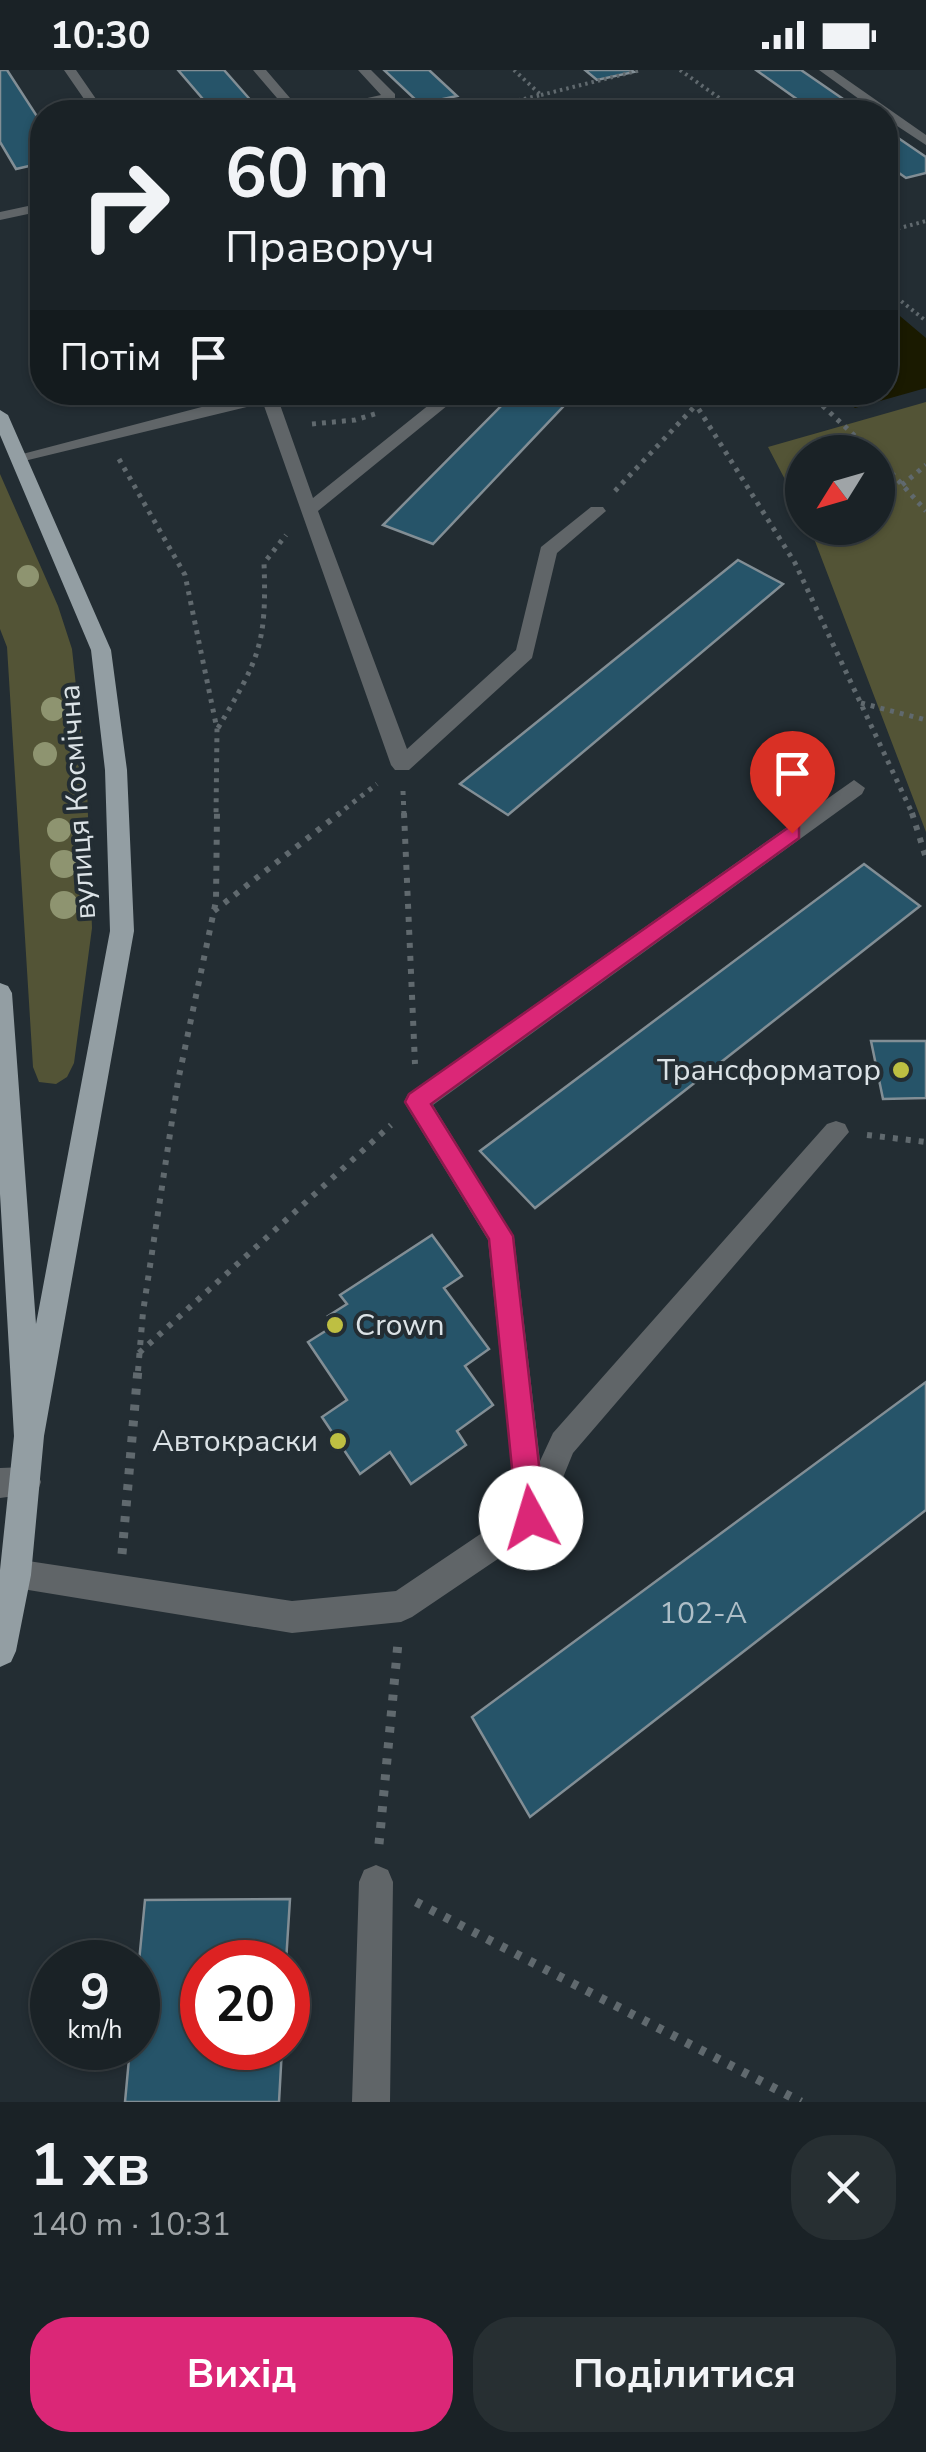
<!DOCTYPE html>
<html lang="uk">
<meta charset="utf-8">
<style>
:root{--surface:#1a2226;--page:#272f32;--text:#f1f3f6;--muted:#9fa4a7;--line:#383f43;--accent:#db2777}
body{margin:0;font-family:"Nunito Sans",sans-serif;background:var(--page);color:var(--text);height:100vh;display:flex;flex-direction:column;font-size:38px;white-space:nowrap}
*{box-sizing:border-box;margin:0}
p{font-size:32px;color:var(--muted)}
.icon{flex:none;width:55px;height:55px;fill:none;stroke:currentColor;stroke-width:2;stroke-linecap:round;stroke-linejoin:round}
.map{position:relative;height:2032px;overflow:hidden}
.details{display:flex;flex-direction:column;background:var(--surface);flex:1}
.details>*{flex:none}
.hud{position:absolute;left:30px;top:30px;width:868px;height:305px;border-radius:40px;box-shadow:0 2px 8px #0004,0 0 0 2px var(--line);background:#1a2226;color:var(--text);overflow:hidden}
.needle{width:65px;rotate:233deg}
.buttons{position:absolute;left:785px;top:365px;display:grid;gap:20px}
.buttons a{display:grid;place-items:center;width:110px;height:110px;border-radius:50%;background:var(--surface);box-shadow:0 2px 8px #0004,0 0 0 2px var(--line);font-size:50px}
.speed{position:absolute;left:30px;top:1870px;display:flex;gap:20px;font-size:50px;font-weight:700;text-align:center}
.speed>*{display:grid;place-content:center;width:130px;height:130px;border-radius:50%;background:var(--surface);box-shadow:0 2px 8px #0004,0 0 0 2px var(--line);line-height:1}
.speed small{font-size:25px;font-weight:400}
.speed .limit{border:15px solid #d22;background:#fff;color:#111}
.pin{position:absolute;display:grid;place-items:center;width:85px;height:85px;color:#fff;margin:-102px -42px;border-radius:50% 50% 50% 0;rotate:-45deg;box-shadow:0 0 10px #0007}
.pin .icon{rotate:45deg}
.me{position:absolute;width:110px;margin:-55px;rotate:354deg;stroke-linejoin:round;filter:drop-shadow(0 0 8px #0008)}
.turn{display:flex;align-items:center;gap:35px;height:210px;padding:0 30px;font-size:45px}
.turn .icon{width:130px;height:130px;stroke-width:2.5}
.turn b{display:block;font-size:70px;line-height:85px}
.then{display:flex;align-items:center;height:95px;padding:0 30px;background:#0003;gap:20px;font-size:38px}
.round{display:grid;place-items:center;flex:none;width:105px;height:105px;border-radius:40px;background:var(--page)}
.summary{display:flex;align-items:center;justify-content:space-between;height:170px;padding:0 30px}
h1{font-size:60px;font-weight:700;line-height:75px}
.action{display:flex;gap:20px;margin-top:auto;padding:20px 30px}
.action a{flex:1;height:115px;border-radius:40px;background:var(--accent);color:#fff;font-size:40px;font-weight:700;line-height:115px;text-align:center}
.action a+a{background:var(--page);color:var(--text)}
.status{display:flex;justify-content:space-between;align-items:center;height:70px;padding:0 50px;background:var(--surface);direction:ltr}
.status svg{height:28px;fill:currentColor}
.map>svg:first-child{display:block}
.green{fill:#535436}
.water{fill:#1a1a00}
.building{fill:#265469;stroke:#828e95;stroke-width:2.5}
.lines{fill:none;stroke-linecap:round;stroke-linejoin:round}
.path-far3{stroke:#60696e;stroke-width:4;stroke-dasharray:2.5 4;stroke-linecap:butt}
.path-far2{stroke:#60696e;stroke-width:5;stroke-dasharray:4 6;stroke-linecap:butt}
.path-far1{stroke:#60696e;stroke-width:6;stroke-dasharray:5 8;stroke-linecap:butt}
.path{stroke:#60696e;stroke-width:9;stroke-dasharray:6 10;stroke-linecap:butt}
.service{fill:#606568;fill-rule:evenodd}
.primary{fill:#939ea3;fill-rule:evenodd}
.tree{fill:#8e9470}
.route{fill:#db2777;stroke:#8e194d;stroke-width:2.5}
.poi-dot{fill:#bebf42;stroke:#232d33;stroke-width:4}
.labels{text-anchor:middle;stroke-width:8;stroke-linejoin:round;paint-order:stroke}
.street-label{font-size:30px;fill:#dbe2e6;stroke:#232d33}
.poi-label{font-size:30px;fill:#dbe2e6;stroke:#232d33;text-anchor:end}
.near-number-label{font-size:30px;fill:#aebec7}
</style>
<div class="status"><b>10:30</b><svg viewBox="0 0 49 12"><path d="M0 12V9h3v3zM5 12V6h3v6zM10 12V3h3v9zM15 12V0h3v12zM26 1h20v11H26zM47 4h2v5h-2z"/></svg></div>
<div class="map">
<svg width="926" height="2032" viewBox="0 0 926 2032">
<rect width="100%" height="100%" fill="#232d33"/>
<path class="green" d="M926,332V762L810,458H878V382H802V442L768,377Z
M0,404L58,536L72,579L87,718L92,858L74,993L67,1007L56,1014L39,1012L33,997L7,577L0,559Z"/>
<path class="water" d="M894,241L926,268V318L855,338L838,323L885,322V243Z"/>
<path class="building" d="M0,0H7L42,54V93L16,99L0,72Z
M178,0H224L254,34L214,42Z
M384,0H429L457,26L420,34Z
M585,0H631L634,2L597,10Z
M756,0H801L862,42H815Z
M885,59L926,87V103L906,108L885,93Z
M141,322H193L147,333Z
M515,322H577L433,474L383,455Z
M738,490L783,514L508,745L460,714Z
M864,794L920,836L535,1138L480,1081Z
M871,971H926V1028L883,1029Z
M432,1165L462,1206L444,1218L489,1279L465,1296L493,1335L457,1361L466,1375L411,1414L390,1382L360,1404L322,1347L347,1330L308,1272L335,1255L328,1246L347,1234L340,1225Z
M926,1312V1440L530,1747L472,1647Z
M290,1829L286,1892H202V1978H282L279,2032H125L130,1978H138V1902L145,1830Z"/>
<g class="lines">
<path class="path-far3" d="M680,0L739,42
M541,25L641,0
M467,42L541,25L514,0
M885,147L900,158
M885,162L926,151
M885,225L891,223L926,251"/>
<path class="path-far2" d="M688,322L795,493L913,745
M808,322L872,382
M312,354L355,350L378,343
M878,388L926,441
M119,389L185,505L217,659L216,745
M902,415L926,395
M615,421L696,335
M861,633L926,650
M218,658C259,589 267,574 264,493L286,465
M403,721L404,745
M337,745L377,714"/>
<path class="path-far1" d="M404,743L415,994
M912,743L926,788
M214,841L340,743
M867,1065L926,1072
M139,1283L391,1055
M138,1301L143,1242L178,1011L216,831L217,743"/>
<path class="path" d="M122,1484L138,1299
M379,1774L398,1573
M416,1832L801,2032"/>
<path class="service" d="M64,0H76L105,42H93Z
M253,0H266L302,42H289Z
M358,0H371L395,24V30L328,42H304L381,25Z
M819,0H833L926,65V75L885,48V42H877Z
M42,133V141L0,150V142Z
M259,322H296L278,329L313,428L445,322H464L318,441L407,679L516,580L541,477L591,437H603L606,441L557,483L532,588L409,700H395L391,695L263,333L20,392L11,387Z
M854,710L865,718L862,724L433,1035L514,1167L540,1391L553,1363L827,1054L836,1051L845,1054L849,1062L573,1383L542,1459L412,1547L401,1552L292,1563L4,1516L0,1504L4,1494L15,1489L292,1531L396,1521L516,1440L488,1170L404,1032L408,1024Z
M26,1397L37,1401L41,1412L37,1423L0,1428V1398Z
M376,1795L388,1800L393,1812L390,2032H352L359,1812L364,1800Z"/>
<path class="primary" d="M0,340L8,345L111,580L127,700L134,861L44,1366L31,1505L16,1581L11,1592L0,1597V1500L14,1366L0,1124V913L8,916L12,923L36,1254L110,861L105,700L91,580L0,365Z"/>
</g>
<g class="tree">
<circle cx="28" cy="506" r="11"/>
<circle cx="53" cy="639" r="12"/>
<circle cx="45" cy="684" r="12"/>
<circle cx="59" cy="760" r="12"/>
<circle cx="64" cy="794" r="14"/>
<circle cx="64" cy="835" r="14"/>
</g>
<path class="route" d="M792,755L799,757V768L431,1034L513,1166L545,1448L541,1458L531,1462L521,1458L517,1448L489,1169L405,1032L409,1024Z"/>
<g class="poi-dot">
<circle cx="901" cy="1000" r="10"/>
<circle cx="335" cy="1255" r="10"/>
<circle cx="338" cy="1371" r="10"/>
</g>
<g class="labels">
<g class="street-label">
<text transform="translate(77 732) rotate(-94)" y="10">вулиця Космічна</text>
</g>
<g class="poi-label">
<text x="881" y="1010">Трансформатор</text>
<text x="355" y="1265" text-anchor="start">Crown</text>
<text x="318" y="1381">Автокраски</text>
</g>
<g class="near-number-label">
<text x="703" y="1553">102-А</text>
</g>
</g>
</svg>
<div class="buttons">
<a><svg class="needle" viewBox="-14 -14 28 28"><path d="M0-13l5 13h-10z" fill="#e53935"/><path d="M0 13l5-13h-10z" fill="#9fa4a7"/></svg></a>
</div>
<div class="speed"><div>9<small>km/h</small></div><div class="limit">20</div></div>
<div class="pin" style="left:792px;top:763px;background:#d93025"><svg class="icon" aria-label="arrive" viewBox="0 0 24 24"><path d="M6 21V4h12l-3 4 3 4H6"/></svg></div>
<svg class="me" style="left:531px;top:1448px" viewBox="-20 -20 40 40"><circle r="19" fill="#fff"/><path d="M0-13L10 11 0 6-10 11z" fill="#db2777"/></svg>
<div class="hud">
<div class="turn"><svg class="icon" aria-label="right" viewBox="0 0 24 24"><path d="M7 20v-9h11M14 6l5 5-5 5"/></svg><div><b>60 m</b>Праворуч</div></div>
<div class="then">Потім<svg class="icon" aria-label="arrive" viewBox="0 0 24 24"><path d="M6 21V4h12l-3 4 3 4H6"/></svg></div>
</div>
</div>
<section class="details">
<div class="summary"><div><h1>1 хв</h1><p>140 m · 10:31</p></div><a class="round"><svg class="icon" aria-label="close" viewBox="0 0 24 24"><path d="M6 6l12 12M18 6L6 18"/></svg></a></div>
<div class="action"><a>Вихід</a><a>Поділитися</a></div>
</section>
